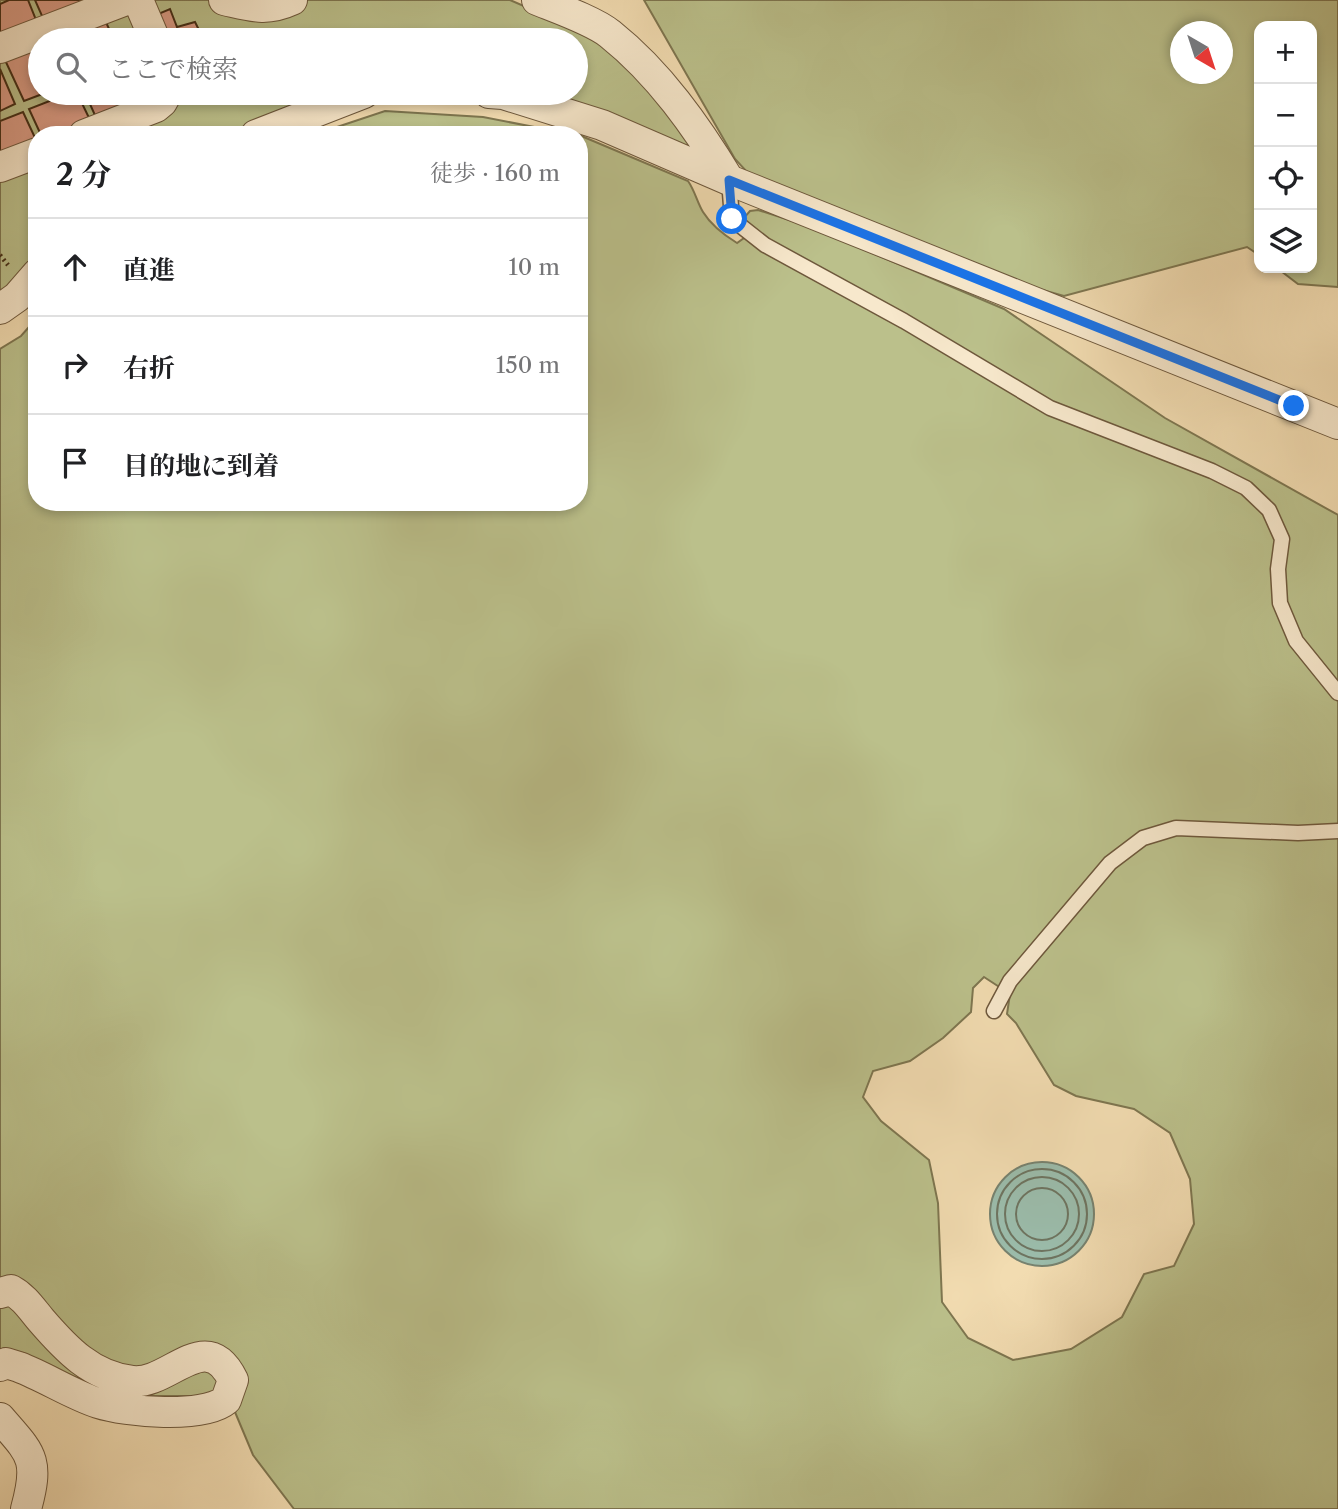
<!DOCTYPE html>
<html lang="ja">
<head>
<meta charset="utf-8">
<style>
  :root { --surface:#fff; --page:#f2f2f2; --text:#202124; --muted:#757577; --line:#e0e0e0 }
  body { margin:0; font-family:"Libre Caslon Text","Noto Serif JP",serif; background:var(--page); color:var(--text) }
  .controls { position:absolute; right:21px; top:21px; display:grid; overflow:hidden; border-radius:14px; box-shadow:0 4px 10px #0003 }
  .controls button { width:63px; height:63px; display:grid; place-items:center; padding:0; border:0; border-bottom:2px solid var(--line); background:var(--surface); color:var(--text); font:35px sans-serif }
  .compass { position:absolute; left:1170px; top:21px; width:63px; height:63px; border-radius:50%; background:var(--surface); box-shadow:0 4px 10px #0003; rotate:141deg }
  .stop { position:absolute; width:21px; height:21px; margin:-16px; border:5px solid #1a73e8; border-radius:50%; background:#fff }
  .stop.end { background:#1a73e8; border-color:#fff; box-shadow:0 2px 7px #0008 }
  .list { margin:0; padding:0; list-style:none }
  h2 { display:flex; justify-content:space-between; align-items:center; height:91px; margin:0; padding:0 28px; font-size:30px }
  h2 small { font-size:23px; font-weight:400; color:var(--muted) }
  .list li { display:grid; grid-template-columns:46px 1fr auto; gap:21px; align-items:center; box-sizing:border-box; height:98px; padding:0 28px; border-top:2px solid var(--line) }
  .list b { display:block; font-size:26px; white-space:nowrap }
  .list em { font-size:23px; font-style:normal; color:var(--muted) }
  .icon { flex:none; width:38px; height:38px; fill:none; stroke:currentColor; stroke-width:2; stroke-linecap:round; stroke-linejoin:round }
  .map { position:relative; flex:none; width:1338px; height:1509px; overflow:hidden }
  .search { position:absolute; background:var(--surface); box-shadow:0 4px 10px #0003; left:28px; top:28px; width:560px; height:77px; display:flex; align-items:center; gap:18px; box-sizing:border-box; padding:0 24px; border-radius:38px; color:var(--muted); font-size:26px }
  .panel { position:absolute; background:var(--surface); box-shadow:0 4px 10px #0003; left:28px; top:126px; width:560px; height:385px; border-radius:28px }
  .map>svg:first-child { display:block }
</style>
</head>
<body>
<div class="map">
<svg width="1338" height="1509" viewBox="0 0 1338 1509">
  <rect width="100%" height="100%" fill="#f2dcb1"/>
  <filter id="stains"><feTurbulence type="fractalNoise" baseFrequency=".00286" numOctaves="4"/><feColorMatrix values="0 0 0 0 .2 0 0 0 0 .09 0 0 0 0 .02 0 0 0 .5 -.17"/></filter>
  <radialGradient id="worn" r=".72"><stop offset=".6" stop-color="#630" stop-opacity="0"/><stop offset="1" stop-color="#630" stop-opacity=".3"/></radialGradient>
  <path fill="#bbc08b" stroke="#7e7650" stroke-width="2" fill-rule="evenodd" d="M0 0H510L614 45 720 166 456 93H576V40H40V93H368L243 135H37V269L0 305Z
    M644 0H1338V287L1298 284 1277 268H1312V26H1259V255L1247 247 1064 296 989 275 747 172 735 159ZM1180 32H1222V74H1180Z
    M385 111 483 117 575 135H313Z
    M579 135 688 181C695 191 697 202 703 212 711 225 724 235 737 243L744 238 742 220 750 211 758 210 811 227 1004 309 1165 418 1338 515V1509H294L253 1455 235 1412 205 1396H153L92 1385 4 1348 0 1350V349L21 336 37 318V502H579ZM984 977 1010 994 1007 1014 1016 1023 1054 1085 1076 1096 1134 1109 1170 1133 1190 1179 1194 1224 1174 1266 1144 1274 1122 1317 1071 1349 1013 1360 968 1338 942 1302 938 1203 929 1160 881 1121 863 1097 873 1071 910 1061 943 1038 971 1012 973 988Z"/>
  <path fill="#9bbcab" stroke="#77826f" stroke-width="2" d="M990 1214a52 52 0 1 1 104 0a52 52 0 1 1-104 0Z"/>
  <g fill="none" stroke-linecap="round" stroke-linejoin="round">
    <path stroke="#6e7460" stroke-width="2" d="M997 1214a45 45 0 1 1 90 0a45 45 0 1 1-90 0Z
      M1005 1214a37 37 0 1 1 74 0a37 37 0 1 1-74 0Z
      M1016 1214a26 26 0 1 1 52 0a26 26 0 1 1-52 0Z"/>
  </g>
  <path fill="#db9c86" stroke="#422c15" stroke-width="2" d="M9 0H28L38 25 0 39V4Z
    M35 0H96L46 25Z
    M170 9 177 27 195 22 204 40H157L151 17Z
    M105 20 114 40H59Z
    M40 46V93H45L24 101 5 60Z
    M0 69 15 104 0 111Z
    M70 93H77L92 124 65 135H41L29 109Z
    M85 93H139L144 102 98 122Z
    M23 112 37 142 0 158V121Z"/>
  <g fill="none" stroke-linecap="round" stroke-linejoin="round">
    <defs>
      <path id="lane" d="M729 180 732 219 765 245 904 321 1050 408 1212 471 1246 488 1269 510 1282 539 1278 569 1280 603 1296 641 1338 693
        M994 1011 1010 981 1110 863 1143 838 1176 828 1298 833 1338 831"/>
      <path id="street" d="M138 0 155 40
        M224 0C251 6 266 12 292 0
        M537 0C557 8 594 21 610 34 659 73 697 127 729 180
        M0 48 126 0
        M489 93 503 94 602 125 729 180 1338 424
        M84 135 156 107 162 102 167 93
        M256 135 364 93
        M0 167 37 153
        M0 309 17 297 37 274
        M0 1293 11 1290C24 1297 31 1308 41 1320 66 1349 91 1376 132 1381 169 1386 206 1324 233 1380L226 1400C203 1419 126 1412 98 1403 73 1395 45 1377 19 1367L6 1363 0 1366
        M0 1418C31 1454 40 1458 26 1509"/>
    </defs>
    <use href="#lane" stroke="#6e583c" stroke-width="17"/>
    <use href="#street" stroke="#6e583c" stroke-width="32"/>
    <path stroke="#422c15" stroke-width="4.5" stroke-dasharray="2 3.5" stroke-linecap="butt" d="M0 255 8 265"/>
    <use href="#lane" stroke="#f7e8cc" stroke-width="14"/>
    <use href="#street" stroke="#f7e8cc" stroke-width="30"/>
  </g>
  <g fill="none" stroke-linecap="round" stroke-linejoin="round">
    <path stroke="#1a73e8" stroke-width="9" d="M732 219 729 180 1294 406"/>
  </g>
  <rect width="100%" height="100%" filter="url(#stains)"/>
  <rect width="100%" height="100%" fill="url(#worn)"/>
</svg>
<div class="controls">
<button>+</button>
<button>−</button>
<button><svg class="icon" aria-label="locate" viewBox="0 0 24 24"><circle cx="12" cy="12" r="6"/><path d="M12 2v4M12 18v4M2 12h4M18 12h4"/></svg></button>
<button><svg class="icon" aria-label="layers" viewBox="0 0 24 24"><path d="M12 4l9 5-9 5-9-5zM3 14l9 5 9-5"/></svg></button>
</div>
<svg class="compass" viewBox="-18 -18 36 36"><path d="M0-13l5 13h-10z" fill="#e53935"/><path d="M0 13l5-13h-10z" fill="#757577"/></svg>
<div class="stop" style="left:732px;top:219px"></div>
<div class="stop end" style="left:1294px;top:406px"></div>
<div class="search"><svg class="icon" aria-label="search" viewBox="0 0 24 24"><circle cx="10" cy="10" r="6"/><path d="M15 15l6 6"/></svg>ここで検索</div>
<section class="panel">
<h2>2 分<small>徒歩 · 160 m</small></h2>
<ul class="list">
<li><svg class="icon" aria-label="ahead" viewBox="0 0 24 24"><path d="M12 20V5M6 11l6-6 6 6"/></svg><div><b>直進</b></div><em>10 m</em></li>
<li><svg class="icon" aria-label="right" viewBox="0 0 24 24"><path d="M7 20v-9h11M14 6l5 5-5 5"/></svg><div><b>右折</b></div><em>150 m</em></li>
<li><svg class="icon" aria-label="arrive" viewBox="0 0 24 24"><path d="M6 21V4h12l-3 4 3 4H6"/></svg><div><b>目的地に到着</b></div></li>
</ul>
</section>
</div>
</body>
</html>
